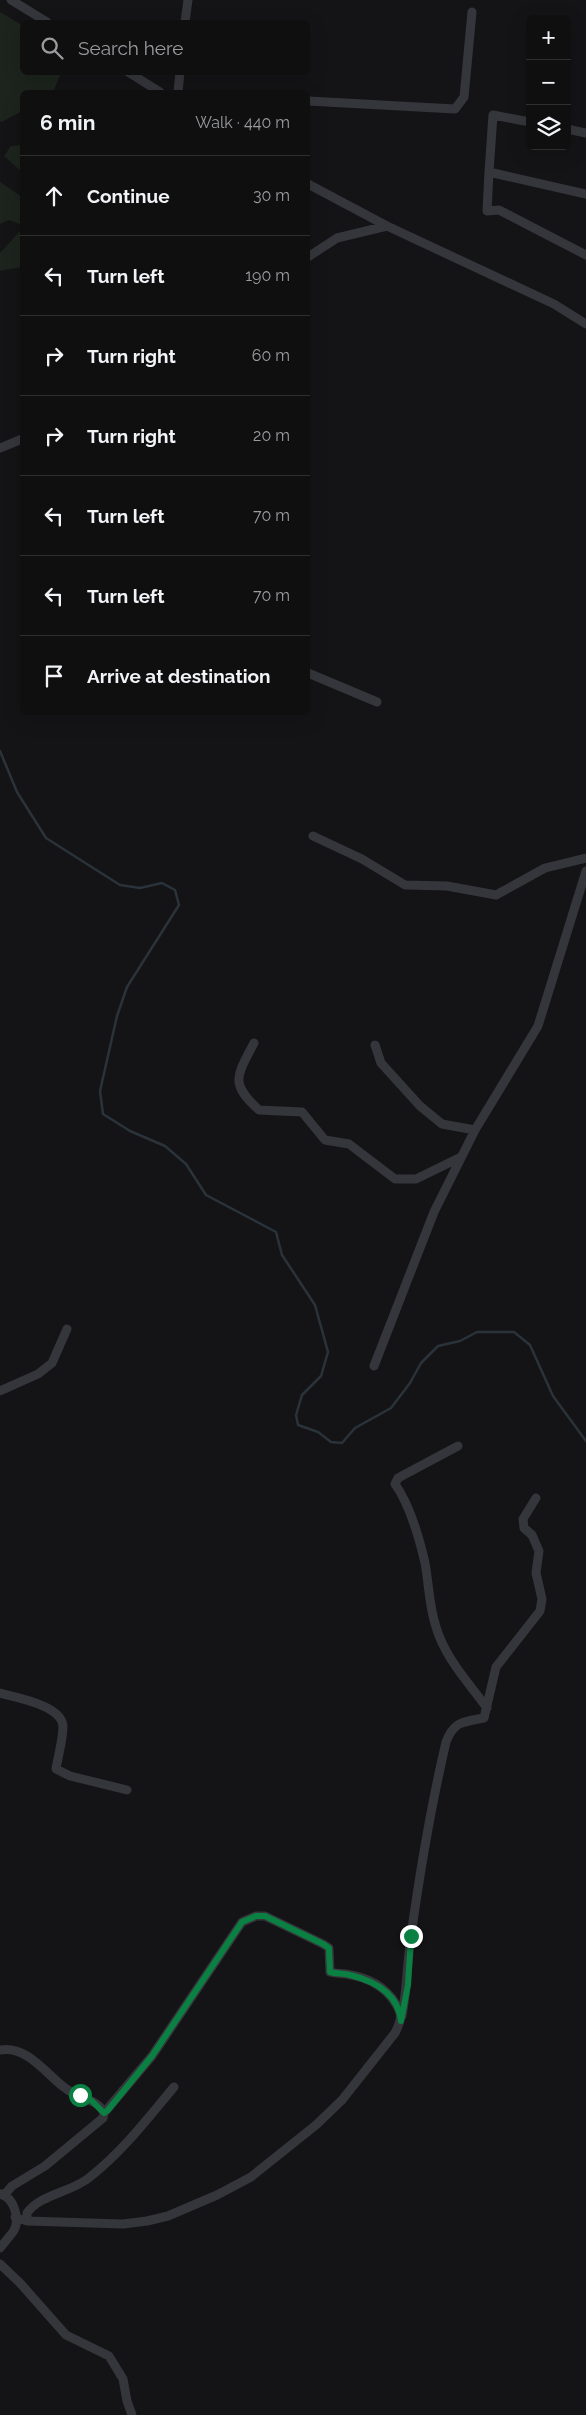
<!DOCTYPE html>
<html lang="en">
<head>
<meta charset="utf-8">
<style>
  :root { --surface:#0f0f10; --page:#181819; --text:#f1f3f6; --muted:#9b9c9f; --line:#2f2f30 }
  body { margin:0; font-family:Raleway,sans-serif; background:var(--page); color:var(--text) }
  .controls { position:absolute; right:15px; top:15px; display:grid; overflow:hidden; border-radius:8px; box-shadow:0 5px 20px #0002 }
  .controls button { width:45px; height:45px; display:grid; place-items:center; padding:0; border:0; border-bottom:1px solid var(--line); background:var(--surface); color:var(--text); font:25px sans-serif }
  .stop { position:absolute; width:15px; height:15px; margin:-11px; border:4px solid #0b8043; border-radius:50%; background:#fff }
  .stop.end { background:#0b8043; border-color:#fff; box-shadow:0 1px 5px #0008 }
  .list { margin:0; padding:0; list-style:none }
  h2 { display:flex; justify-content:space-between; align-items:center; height:65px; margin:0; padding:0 20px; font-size:21px }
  h2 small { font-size:16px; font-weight:400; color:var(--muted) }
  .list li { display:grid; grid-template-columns:32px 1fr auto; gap:15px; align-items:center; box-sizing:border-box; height:80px; padding:0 20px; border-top:1px solid var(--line) }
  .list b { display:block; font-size:19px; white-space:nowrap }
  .list em { font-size:16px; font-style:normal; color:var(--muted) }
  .icon { flex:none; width:28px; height:28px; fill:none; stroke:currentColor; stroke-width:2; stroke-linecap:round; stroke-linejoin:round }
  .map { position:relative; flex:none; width:586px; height:2415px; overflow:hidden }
  .search { position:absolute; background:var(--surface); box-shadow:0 5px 20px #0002; left:20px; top:20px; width:290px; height:55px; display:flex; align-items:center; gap:12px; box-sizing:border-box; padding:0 18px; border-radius:8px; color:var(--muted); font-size:19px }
  .panel { position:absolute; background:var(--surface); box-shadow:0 5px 20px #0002; left:20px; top:90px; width:290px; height:625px; border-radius:8px }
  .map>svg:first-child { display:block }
</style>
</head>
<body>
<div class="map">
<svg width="586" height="2415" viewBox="0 0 586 2415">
  <rect width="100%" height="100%" fill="#141416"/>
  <path fill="#1c241d" d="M0 12 22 25V72L61 73 53 92H22V111L2 122 0 121Z
    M22 145V172L4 156 11 146Z
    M0 182 22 197V225L9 220 0 224Z
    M22 229V267L0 271V253Z"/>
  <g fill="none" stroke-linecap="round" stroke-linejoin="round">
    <path stroke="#2a333a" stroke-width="2.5" d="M0 751 17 792 46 838 120 885 140 888 162 883 175 890 179 905 127 987 117 1016 100 1091 103 1114 130 1131 165 1146 186 1164 206 1195 276 1232 282 1255 315 1305 328 1352 321 1376 302 1395 296 1415 298 1425 318 1432 331 1442 342 1443 355 1428 391 1408 410 1383 421 1363 438 1346 460 1341 477 1332H514L530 1345 553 1396 586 1441"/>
    <path stroke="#35363b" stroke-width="9" d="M11 0 47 22
      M185 22 188 0
      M128 72 160 92
      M178 92 180 72
      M308 101 455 109 464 97 472 12
      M530 122 493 115 489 172 586 194
      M567 129 586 133
      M489 172 487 211 499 210 586 255
      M308 184 387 226 554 304 586 324
      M308 257 337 238 387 226
      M0 448 22 439
      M308 673 377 702
      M313 836 362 859 405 885 447 886 496 895 545 868 586 858
      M254 1043C237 1076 229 1083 259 1110L302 1112 325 1140 349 1144 395 1179H416L461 1157
      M375 1045 381 1063 420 1106 442 1124 475 1130
      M374 1366 434 1212 475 1130 538 1026 586 871
      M0 1391 38 1374 52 1363 67 1329
      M458 1446 398 1478 395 1484C410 1505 419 1537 425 1563 429 1585 429 1606 436 1627 445 1658 469 1683 487 1708
      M0 1693C17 1698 61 1705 63 1726 63 1740 58 1756 56 1769L70 1776 127 1790
      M402 2016C407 1989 407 1963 411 1936 420 1871 431 1806 446 1742 454 1721 463 1722 484 1718L496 1667 540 1611 542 1599 536 1573 539 1551 532 1535 524 1528 523 1519 536 1498
      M0 2050C27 2045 46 2074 65 2088 77 2098 97 2098 104 2113L103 2118 45 2166 12 2186 6 2193 2 2194
      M15 2217 27 2221V2213C40 2194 73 2192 90 2177 123 2151 148 2118 174 2087
      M27 2221 123 2224 147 2221 168 2216 217 2195 251 2177 316 2125 342 2100 395 2033C401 2021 403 2015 396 2004 385 1986 367 1977 346 1974 341 1973 336 1974 330 1972L329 1948 323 1944 265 1916H256L242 1922 152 2056 104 2113
      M0 2248C4 2243 9 2237 13 2232 21 2220 14 2197 0 2194
      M0 2264 20 2283 66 2335 109 2356 123 2379 127 2401 132 2415"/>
  </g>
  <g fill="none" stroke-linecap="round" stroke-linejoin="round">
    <path stroke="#0b8043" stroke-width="6" d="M80 2095 92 2101 104 2113 108 2110 152 2056 242 1922 256 1916H265L323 1944 329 1948 330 1972C337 1974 343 1973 350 1975 375 1981 398 1993 401 2021L408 1985 411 1936"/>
  </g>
</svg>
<div class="controls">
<button>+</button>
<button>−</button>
<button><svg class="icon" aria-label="layers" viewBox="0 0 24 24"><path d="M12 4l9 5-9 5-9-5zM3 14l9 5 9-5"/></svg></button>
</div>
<div class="stop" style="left:80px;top:2095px"></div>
<div class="stop end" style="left:411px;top:1936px"></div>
<div class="search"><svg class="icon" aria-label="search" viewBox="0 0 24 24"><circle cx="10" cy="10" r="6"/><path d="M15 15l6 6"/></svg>Search here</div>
<section class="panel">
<h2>6 min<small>Walk · 440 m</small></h2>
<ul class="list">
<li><svg class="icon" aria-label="ahead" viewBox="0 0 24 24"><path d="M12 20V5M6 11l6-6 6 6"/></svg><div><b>Continue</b></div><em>30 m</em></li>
<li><svg class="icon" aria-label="left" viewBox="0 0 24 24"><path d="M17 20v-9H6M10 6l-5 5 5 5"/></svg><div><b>Turn left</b></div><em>190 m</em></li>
<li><svg class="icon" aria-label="right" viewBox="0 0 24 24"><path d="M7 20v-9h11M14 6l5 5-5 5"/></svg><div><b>Turn right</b></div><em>60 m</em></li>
<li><svg class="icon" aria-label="right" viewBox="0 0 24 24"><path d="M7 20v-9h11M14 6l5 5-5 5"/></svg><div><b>Turn right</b></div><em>20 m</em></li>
<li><svg class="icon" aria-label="left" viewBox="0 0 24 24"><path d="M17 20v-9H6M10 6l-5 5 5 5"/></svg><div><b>Turn left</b></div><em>70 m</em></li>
<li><svg class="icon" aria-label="left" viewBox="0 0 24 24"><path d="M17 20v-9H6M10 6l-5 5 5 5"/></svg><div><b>Turn left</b></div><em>70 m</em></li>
<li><svg class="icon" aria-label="arrive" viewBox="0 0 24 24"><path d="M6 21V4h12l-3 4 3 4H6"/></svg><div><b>Arrive at destination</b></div></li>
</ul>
</section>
</div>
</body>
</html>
